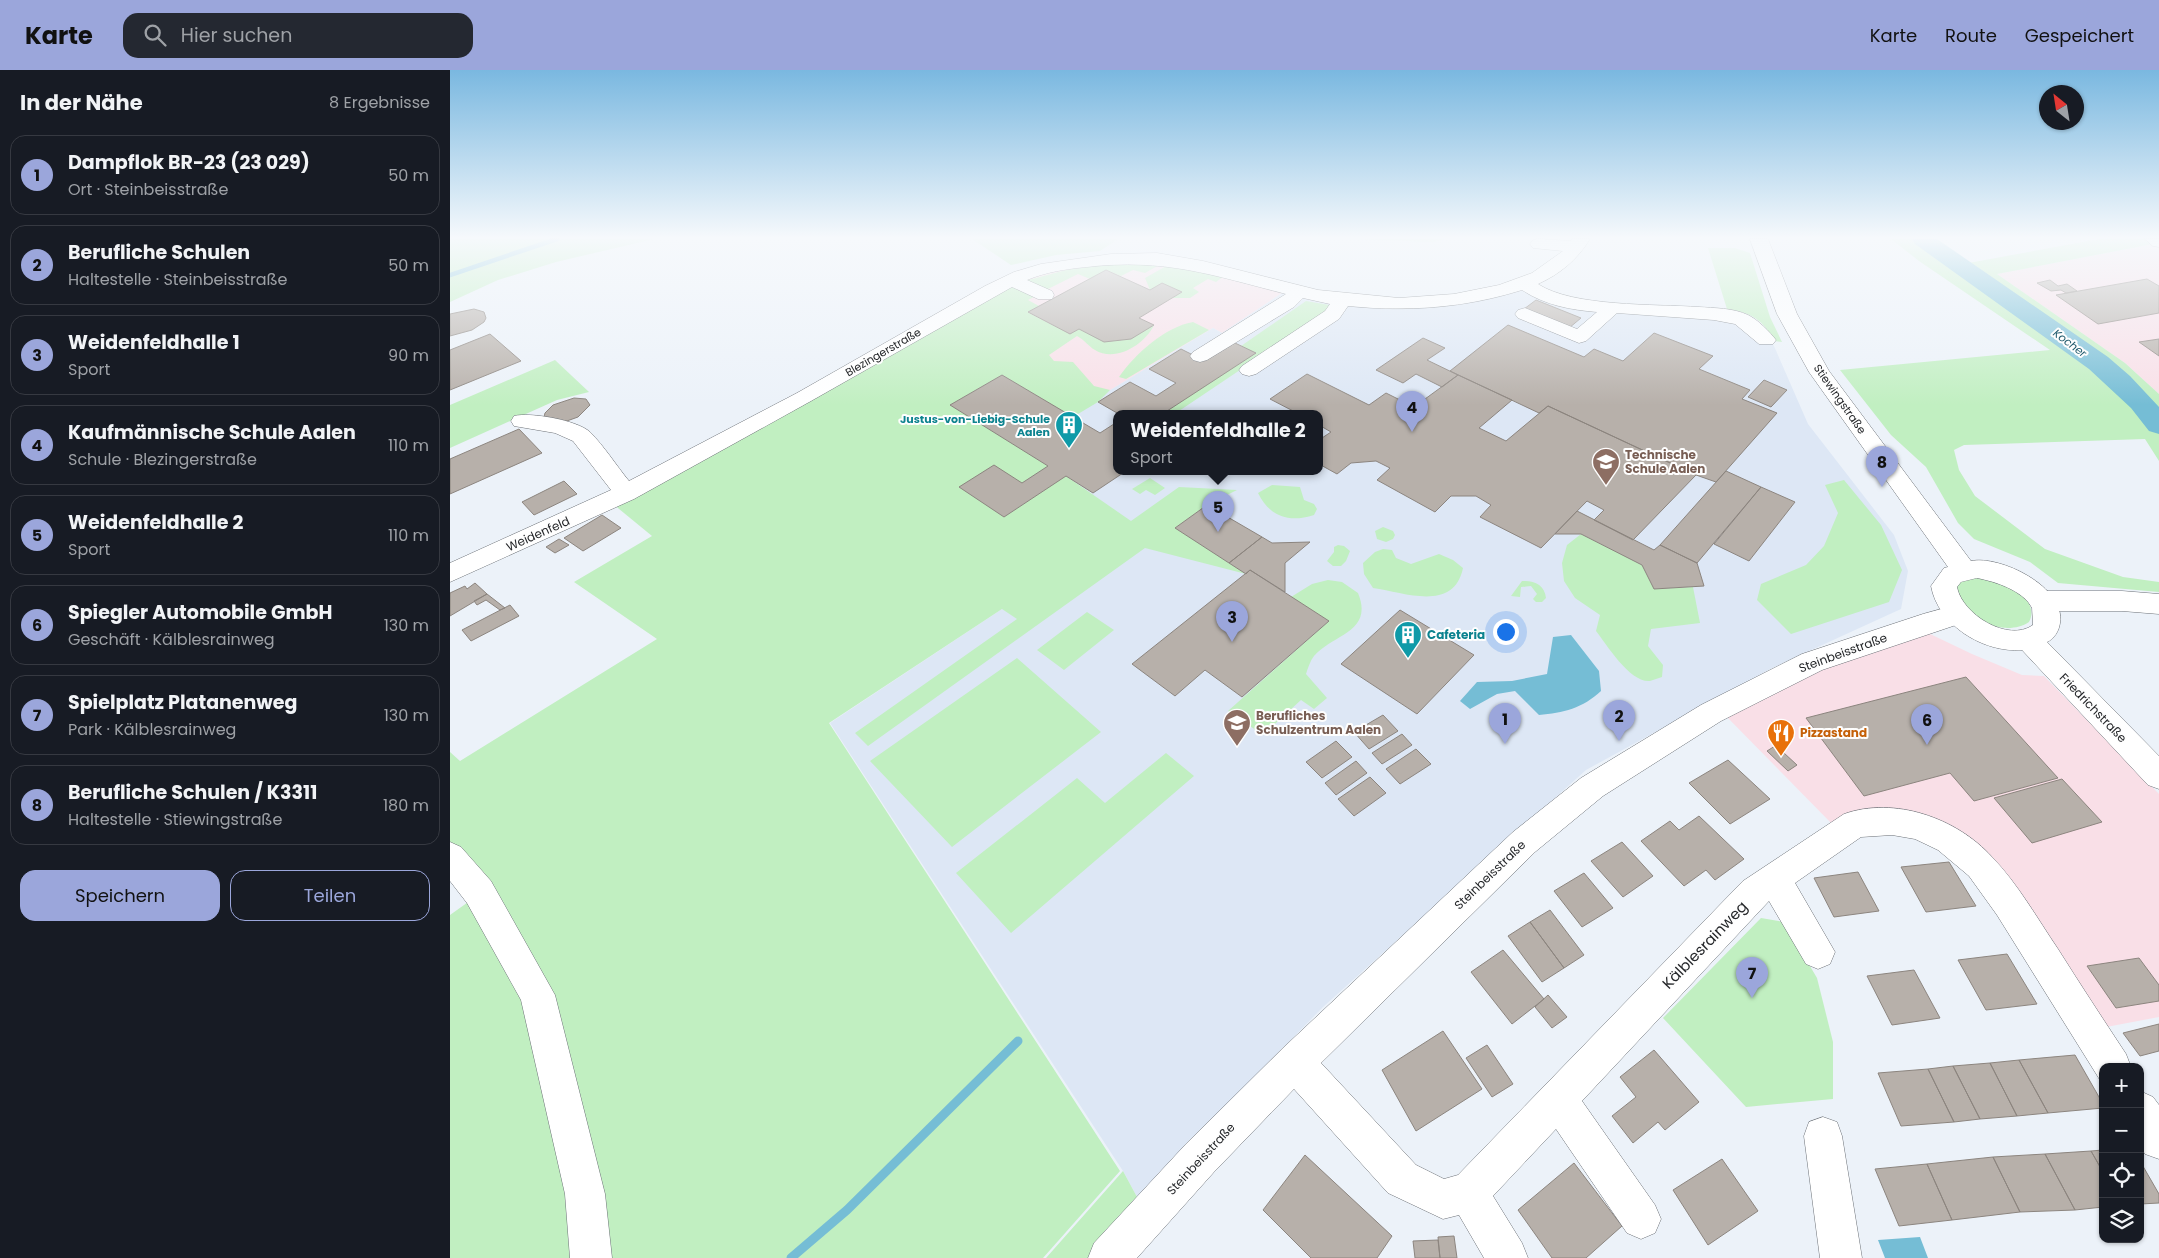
<!DOCTYPE html>
<html lang="de">
<head>
<meta charset="utf-8">
<style>
  :root { --surface:#171b24; --page:#242831; --text:#f1f3f6; --muted:#9ea1a6; --line:#363941; --accent:#9ba6db }
  body { margin:0; font-family:Poppins,sans-serif; background:var(--page); color:var(--text) }
  .controls { position:absolute; right:15px; bottom:15px; display:grid; overflow:hidden; border-radius:10px; box-shadow:0 1px 4px #0004 }
  .controls button { width:45px; height:45px; display:grid; place-items:center; padding:0; border:0; border-bottom:1px solid var(--line); background:var(--surface); color:var(--text); font:25px sans-serif }
  .compass { position:absolute; left:1589px; top:15px; width:45px; height:45px; border-radius:50%; background:var(--surface); box-shadow:0 1px 4px #0004; rotate:330deg }
  .you { position:absolute; left:1055px; top:561px; width:18px; height:18px; margin:-12px; border:4px solid #fff; border-radius:50%; background:#1a73e8; box-shadow:0 0 0 8px #1a73e833 }
  .badge { display:grid; place-items:center; width:32px; height:32px; border-radius:50%; background:var(--accent); color:#111; font-size:16px; font-weight:700 }
  .pin { position:absolute; translate:-50% -41px; filter:drop-shadow(0 1px 2px #0008) }
  .pin::after { content:''; position:absolute; top:26px; width:18px; height:15px; background:inherit; clip-path:polygon(0 0,100% 0,50% 100%) }
  .popup { position:absolute; left:663px; top:340px; width:210px; height:65px; box-sizing:border-box; display:grid; place-content:center; border-radius:10px; background:var(--surface); filter:drop-shadow(0 1px 4px #0005); font-size:16px; white-space:nowrap; color:var(--muted) }
  .popup b { font-size:19px; color:var(--text) }
  .popup::after { content:''; position:absolute; left:50%; top:100%; margin-left:-10px; border:10px solid transparent; border-top-color:var(--surface) }
  .list { margin:0; padding:0; list-style:none }
  h2 { display:flex; justify-content:space-between; align-items:center; height:65px; margin:0; padding:0 20px; font-size:21px }
  h2 small { font-size:16px; font-weight:400; color:var(--muted) }
  .list li { display:grid; grid-template-columns:32px 1fr auto; gap:15px; align-items:center; box-sizing:border-box; height:80px; margin:0 10px 10px; padding:0 10px; border:1px solid var(--line); border-radius:15px }
  .list b { display:block; font-size:19px; white-space:nowrap }
  .list p { margin:0; font-size:16px; white-space:nowrap; color:var(--muted) }
  .list em { font-size:16px; font-style:normal; color:var(--muted) }
  .actions { display:flex; gap:10px; padding:15px 20px }
  .actions a { flex:1; padding:11px 0; border:1px solid var(--accent); border-radius:15px; text-align:center; font-size:18px; color:var(--accent) }
  .actions .main { background:var(--accent); color:#111 }
  .icon { flex:none; width:28px; height:28px; fill:none; stroke:currentColor; stroke-width:2; stroke-linecap:round; stroke-linejoin:round }
  .map { position:relative; flex:none; width:1709px; height:1188px; overflow:hidden }
  header { display:flex; align-items:center; gap:30px; box-sizing:border-box; height:70px; padding:0 25px; background:var(--accent); color:#111 }
  header strong { font-size:24px }
  nav { display:flex; gap:28px; margin-inline-start:auto; font-size:18px }
  .search { width:350px; height:45px; background:var(--page); display:flex; align-items:center; gap:12px; box-sizing:border-box; padding:0 18px; border-radius:15px; color:var(--muted); font-size:19px }
  main { display:flex }
  aside { flex:1; background:var(--surface) }
  .map>svg:first-child { display:block }
</style>
</head>
<body>
<header>
<strong>Karte</strong>
<div class="search"><svg class="icon" aria-label="search" viewBox="0 0 24 24"><circle cx="10" cy="10" r="6"/><path d="M15 15l6 6"/></svg>Hier suchen</div>
<nav><a>Karte</a><a>Route</a><a>Gespeichert</a></nav>
</header>
<main>
<aside>
<h2>In der Nähe<small>8 Ergebnisse</small></h2>
<ul class="list">
<li><span class="badge">1</span><div><b>Dampflok BR-23 (23 029)</b><p>Ort · Steinbeisstraße</p></div><em>50 m</em></li>
<li><span class="badge">2</span><div><b>Berufliche Schulen</b><p>Haltestelle · Steinbeisstraße</p></div><em>50 m</em></li>
<li><span class="badge">3</span><div><b>Weidenfeldhalle 1</b><p>Sport</p></div><em>90 m</em></li>
<li><span class="badge">4</span><div><b>Kaufmännische Schule Aalen</b><p>Schule · Blezingerstraße</p></div><em>110 m</em></li>
<li><span class="badge">5</span><div><b>Weidenfeldhalle 2</b><p>Sport</p></div><em>110 m</em></li>
<li><span class="badge">6</span><div><b>Spiegler Automobile GmbH</b><p>Geschäft · Kälblesrainweg</p></div><em>130 m</em></li>
<li><span class="badge">7</span><div><b>Spielplatz Platanenweg</b><p>Park · Kälblesrainweg</p></div><em>130 m</em></li>
<li><span class="badge">8</span><div><b>Berufliche Schulen / K3311</b><p>Haltestelle · Stiewingstraße</p></div><em>180 m</em></li>
</ul>
<div class="actions"><a class="main">Speichern</a><a>Teilen</a></div>
</aside>
<div class="map">
<svg width="1709" height="1188" viewBox="0 0 1709 1188">
  <rect width="100%" height="100%" fill="#ecf2f9"/>
  <path fill="#f9dfe7" d="M1709 173V324L1675 293 1547 204Z
    M709 188 838 219 772 263 763 258 629 339 519 271 567 213 582 202Z
    M1478 563 1522 584 1572 605 1594 606 1709 724V947L1651 958 1501 762 1384 756 1275 645 1368 600Z"/>
  <path fill="#dde7f5" fill-rule="evenodd" d="M1073 213 1128 235 1254 240 1313 258 1324 276 1358 354 1444 465 1458 501 1451 539 1322 598 1136 700 873 937 687 1127 673 1101 380 653 552 539 406 304 470 266 629 339 763 258 772 263 838 219 976 233ZM667 343H869V401H667Z"/>
  <path fill="#c1efc1" d="M0 169H103L0 204Z
    M108 169H204L106 192 48 210 0 232V205Z
    M522 169H668L650 181 606 185 561 195Z
    M899 169H996L983 172Z
    M1441 169H1479L1513 194 1649 169H1704L1708 173 1547 204 1675 293 1709 324V391L1695 369 1514 375 1504 380 1509 400 1525 426 1595 479 1673 507 1709 512V522L1608 513 1580 492 1524 469 1508 453 1476 397 1441 365 1390 300 1600 280 1469 191Z
    M1258 178H1285L1300 183 1320 247 1332 272 1324 271C1313 249 1301 243 1277 239Z
    M664 193 711 194 695 203 683 200 671 206 656 200 640 209 628 204 596 220 571 212 616 200Z
    M718 195 774 206 766 212 758 209 743 218 749 222 740 228H722L731 222 712 213 700 220 695 208Z
    M567 213 586 226 578 230 589 236 579 243 620 264 629 259 704 255C695 274 666 293 645 280 639 277 635 270 627 266L599 285 604 291 623 292 644 316 660 320 648 332 623 347 552 305 500 335 598 396 572 413 510 417 554 447 616 406 681 451 729 417 787 420 757 435 725 458 796 504 695 478 418 676 405 663 567 549 552 539 379 653 670 1101 593 1188H150L95 917 0 773V682L10 691 207 569 124 512 202 466 163 434Z
    M856 231 885 236 726 343H714L805 283 791 276Z
    M743 252 759 260 676 309 669 307C685 284 715 257 743 252Z
    M105 290 139 322 107 330 0 378V335Z
    M700 408 715 418 705 425 696 420 690 424 682 419Z
    M1394 410 1431 455 1452 500 1439 532 1341 564 1307 530 1311 514 1356 495 1374 476 1388 443 1375 415Z
    M822 415 850 417 854 430 864 434 867 439 864 445C839 453 820 447 808 423Z
    M933 457 943 461 945 465 943 469 936 472 927 469 925 461Z
    M1131 464 1192 495 1204 519 1243 517 1250 553 1201 559 1198 576 1213 595 1212 607C1208 608 1204 610 1200 611 1180 613 1157 575 1146 561L1150 545 1125 528 1114 511 1112 493 1117 475Z
    M888 475 894 476 900 481 896 491 891 496H883L877 491 884 482V477Z
    M933 479 942 480 946 488 961 494 989 484 1003 490 1013 498C1004 542 956 523 923 518L914 504 913 493 925 482Z
    M1523 506C1533 508 1546 508 1555 512 1570 519 1588 536 1579 552 1560 565 1529 555 1514 539 1509 534 1507 523 1505 517L1509 511Z
    M878 510 892 512 908 523C924 562 883 564 864 586 860 591 858 598 856 604L877 628 864 639 851 630 813 665 778 641 879 551 841 527 862 514Z
    M1072 511C1084 510 1095 515 1096 528L1092 532H1086L1083 529 1087 524 1081 516 1071 517 1070 527 1061 526Z
    M637 542 664 560 614 600 587 580Z
    M567 588 651 662 502 777 420 691Z
    M716 683 744 706 561 863 506 803 627 708 655 733Z
    M21 830 76 931 128 1188H0V845Z
    M1311 848 1334 852 1367 908 1383 972V1029L1296 1037 1213 948Z
    M673 1101 687 1127 659 1188H596Z"/>
  <path fill="#75bdd5" d="M1121 565 1149 601 1151 621C1133 638 1113 643 1089 645L1065 621 1047 624 1020 639 1010 631 1027 612 1062 611 1097 604 1103 567Z
    M1470 1167 1478 1188H1435L1428 1170Z"/>
  <g fill="none" stroke-linecap="round" stroke-linejoin="round">
    <path stroke="#75bdd5" stroke-width="4.5" d="M0 205 107 169"/>
    <path stroke="#75bdd5" stroke-width="9" d="M341 1188 397 1140 568 971"/>
    <path fill="#75bdd5" fill-rule="evenodd" d="M1462 169H1487L1658 287 1680 306 1709 337V364L1699 361 1681 338 1639 299 1465 174Z"/>
  </g>
  <path fill="#b7b0aa" stroke="#8c857f" d="M656 200 700 220 712 213 732 222 689 248 704 255 681 269 654 272 629 259 620 264 578 242Z
    M1697 209 1709 216V243L1648 254 1606 225Z
    M1600 210 1608 216 1617 214 1627 221 1616 223 1611 220 1601 221 1587 213Z
    M1086 230 1131 248 1119 258 1074 239Z
    M24 239 34 242 36 248 34 252 22 260 0 266V244Z
    M1058 255 1134 287 1144 279 1173 291 1204 263 1263 286 1249 299 1300 320 1292 329 1327 343 1266 412 1246 405 1098 336 1089 343 1000 301Z
    M40 264 71 291 0 320V280Z
    M973 268 995 278 977 290 1008 305 992 317 966 304 953 313 926 300Z
    M1709 269V286L1689 272Z
    M785 273 806 283 714 343H667L648 332 680 312 706 326 726 313 699 299 731 279 755 291Z
    M857 304 919 335 936 323 964 337 1008 305 1062 330 1029 358 1056 371 1098 336 1246 405 1183 470 1144 450 1154 440 1137 431 1091 478 1030 447 1041 435 1026 426H1001L985 442 927 410 940 398 926 391 901 393 887 404 869 394V370L881 362 869 355V343H847L820 329Z
    M552 305 650 363 667 352V401H676L643 423 616 406 554 447 509 417 544 395 572 413 598 396 500 335Z
    M1314 310 1337 320 1321 337 1298 327Z
    M124 328 136 329 140 335 128 347 114 352 94 347 95 343 103 335Z
    M69 359 92 383 0 424V389Z
    M1276 401 1311 417 1247 493 1210 475Z
    M114 411 127 424 84 445 72 432Z
    M1311 417 1345 432 1299 491 1264 474Z
    M757 435 812 467 779 493 725 458Z
    M1127 441 1204 480 1210 475 1247 493 1254 516 1204 519 1192 495 1131 464H1105Z
    M152 445 171 458 133 481 114 468Z
    M812 467 822 473 860 472 835 493V522L800 500 796 504 779 493Z
    M109 469 119 475 105 483 96 477Z
    M800 500 879 551 792 627 755 600 725 626 682 594Z
    M25 513 37 524 0 546V523L15 516 17 519Z
    M37 524 55 538 50 540 36 530 27 535 24 531Z
    M60 535 69 546 21 571 12 560Z
    M950 540 1024 585 967 644 891 594Z
    M1516 607 1608 708 1524 731 1500 703 1414 726 1356 648Z
    M933 645 948 661 919 679 904 662Z
    M952 664 962 675 932 694 922 683Z
    M886 671 902 687 872 708 856 692Z
    M1325 676 1334 683 1347 695 1338 701 1317 681Z
    M966 679 981 694 950 714 936 699Z
    M1278 690 1320 729 1280 754 1239 713Z
    M906 691 917 703 886 725 875 713Z
    M920 707 936 723 904 746 888 729Z
    M1612 709 1652 752 1582 773 1544 728Z
    M1249 746 1294 789 1265 810 1256 800 1234 816 1191 771 1220 751 1229 760Z
    M1172 772 1203 806 1173 827 1141 791Z
    M1499 792 1526 836 1476 842 1451 797Z
    M1408 802 1429 841 1384 847 1364 808Z
    M1134 803 1163 838 1132 857 1104 821Z
    M1100 840 1134 885 1114 898 1080 852Z
    M1080 852 1114 898 1092 912 1058 866Z
    M1053 880 1094 929 1062 954 1021 902Z
    M1557 884 1587 934 1536 940 1508 890Z
    M1689 888 1709 915V931L1666 938 1637 896Z
    M1464 900 1490 948 1442 955 1417 906Z
    M1098 925 1117 947 1102 958 1085 937Z
    M1709 954V981L1690 986 1673 963Z
    M993 961 1032 1019 966 1061 932 1000Z
    M1037 975 1063 1014 1042 1027 1016 988Z
    M1204 980 1249 1032 1215 1060 1208 1052 1183 1073 1162 1046 1186 1027 1170 1007Z
    M1625 985 1653 1034V1038L1598 1043 1569 990Z
    M1569 990 1598 1043 1567 1046 1540 993Z
    M1540 993 1567 1046 1530 1049 1503 996Z
    M1503 996 1530 1049 1504 1052 1478 999Z
    M1478 999 1504 1052 1451 1056 1428 1003Z
    M1653 1080V1102L1641 1081Z
    M1641 1081 1653 1102V1137L1625 1140 1595 1084Z
    M1595 1084 1625 1140 1570 1142 1543 1087Z
    M855 1085 942 1166 927 1188H861L813 1140Z
    M1543 1087 1570 1142 1502 1150 1477 1094Z
    M1272 1089 1308 1141 1258 1175 1223 1120Z
    M1690 1091 1709 1124V1133L1690 1134Z
    M1124 1093 1172 1156 1136 1188H1102L1068 1140Z
    M1477 1094 1502 1150 1449 1156 1425 1099Z
    M1004 1166 1007 1188H990L988 1167Z
    M988 1170 990 1188H965L963 1171Z"/>
  <g fill="none" stroke-linecap="round" stroke-linejoin="round">
    <defs>
      <path id="minor" d="M1089 169 1121 171 1122 169H1140C1127 190 1110 204 1088 214 1123 237 1205 234 1249 237 1263 238 1284 238 1298 245 1307 249 1320 262 1326 270L1323 274H1309L1285 254 1264 250 1167 243 1136 271 1129 273 1068 248 1065 244 1068 240 1075 238 1127 259 1147 242C1121 240 1094 235 1072 220 1015 238 957 242 898 236L889 249 806 304 799 306 792 304 789 300 792 296 875 241 880 234 853 228 844 237 757 290 750 292 743 290 740 286 743 282 836 224C762 205 714 188 637 197 616 199 596 202 577 210L602 221 604 225 602 229H588L562 217 361 331 184 429 0 512V493L161 420 123 371 105 363 64 356 61 351 64 346C80 342 127 350 140 362 154 376 166 395 179 411L347 323 535 216 564 202 591 194 661 184 707 183 753 191 868 220 949 228 1004 224 1049 215 1082 203 1113 181 1083 178 1080 174 1083 170Z
        M1695 169H1709V177L1703 176Z
        M1591 521H1672L1709 524V544L1672 541H1591L1582 538 1578 531 1582 524Z
        M1506 535 1515 538 1519 545 1515 552 1372 600 1271 651 1153 726 1085 782 871 993 966 1095 994 1109 1008 1105 1293 811 1394 744C1444 726 1507 748 1542 787 1568 814 1587 848 1608 879 1630 914 1653 949 1676 984L1681 997H1653V1011L1650 1010 1547 845 1519 806 1488 780 1465 769 1442 765 1411 767 1345 813 1385 882 1380 894 1368 899 1356 894 1319 831 1132 1031 1205 1135 1211 1149 1205 1163 1191 1169 1177 1163 1106 1059 1043 1126 1072 1173 1078 1188H1034L1009 1145 993 1149 938 1123 844 1019 764 1102 687 1188H638L644 1173 736 1074 832 979 1063 762 1131 708 1251 635 1352 584 1473 544Z
        M0 772 11 777 41 811 105 925 155 1124 162 1188H120L115 1124 71 930 17 833 0 811Z
        M1690 1021 1703 1027 1709 1035V1089L1695 1084 1690 1076Z
        M1373 1047 1387 1052 1392 1066 1412 1188H1370L1354 1066 1359 1052Z"/>
      <path id="major" d="M1300 169H1318L1347 244 1379 301 1521 491C1550 485 1616 517 1610 553 1609 561 1604 569 1597 572L1709 686V719L1698 715 1572 580C1533 583 1488 555 1481 516L1494 498 1498 497 1359 302 1327 244ZM1527 508C1547 512 1571 520 1582 537L1583 555C1558 573 1512 544 1507 517L1511 512Z"/>
    </defs>
    <use href="#minor" stroke="#6c7177" stroke-width="1"/>
    <use href="#major" stroke="#6c7177" stroke-width="1"/>
    <use href="#minor" fill="#fff" fill-rule="evenodd"/>
    <use href="#major" fill="#fff" fill-rule="evenodd"/>
  </g>
  <linearGradient id="sky" x2="0" y2="1"><stop stop-color="#7ab8e0"/><stop offset="0.5" stop-color="#f6f9fc"/><stop offset="1" stop-color="#f6f9fc" stop-opacity="0"/></linearGradient>
  <rect width="1709" height="335" fill="url(#sky)"/>
  <defs>
    <symbol id="building-pin" viewBox="-11 -11 22 30"><path d="M0 17L-7.5 6A9.5 9.5 0 1 1 7.5 6Z" fill="#0f9aa8" stroke="#fefefe"/><path d="M-4-6H4V6H1V3H-1V6H-4ZM-2.5-4.3h1.7v1.8h-1.7ZM.8-4.3h1.7v1.8H.8ZM-2.5-1h1.7V.8h-1.7ZM.8-1h1.7V.8H.8Z" fill="#fff"/></symbol>
    <symbol id="school-pin" viewBox="-11 -11 22 30"><path d="M0 17L-7.5 6A9.5 9.5 0 1 1 7.5 6Z" fill="#8d6e63" stroke="#fefefe"/><path d="M0-5L7-2L0 1L-7-2ZM-4 1L0 2.5L4 1V4Q0 6-4 4Z" fill="#fff"/></symbol>
    <symbol id="restaurant-pin" viewBox="-11 -11 22 30"><path d="M0 17L-7.5 6A9.5 9.5 0 1 1 7.5 6Z" fill="#e8710a" stroke="#fefefe"/><path d="M-5-6h1v4h1v-4h1v4h1v-4h1v5L-1.5 .5V6h-2V.5L-5-1ZM5-6V6H3V1.5H1.5Q1.5-4 5-6Z" fill="#fff"/></symbol>
  </defs>
  <g fill-rule="evenodd">
    <use href="#building-pin" x="603" y="339" width="32" height="43"/>
    <use href="#school-pin" x="1140" y="376" width="32" height="43"/>
    <use href="#building-pin" x="942" y="549" width="32" height="43"/>
    <use href="#school-pin" x="771" y="637" width="32" height="43"/>
    <use href="#restaurant-pin" x="1315" y="647" width="32" height="43"/>
  </g>
  <g text-anchor="middle" stroke-width="4" stroke-linejoin="round" paint-order="stroke">
    <g font-size="11" font-style="italic" fill="#215b6d" stroke="#fefefe">
      <text transform="translate(1620 273) rotate(37)" y="4">Kocher</text>
    </g>
    <g font-size="11" fill="#25272a" stroke="#fefefe">
      <text transform="translate(433 282) rotate(-30)" y="4">Blezingerstraße</text>
      <text transform="translate(1390 329) rotate(55)" y="4">Stiewingstraße</text>
    </g>
    <g font-size="11" font-weight="bold" fill="#0d838f" stroke="#fefefe" text-anchor="end">
      <text x="600" y="353">Justus-von-Liebig-Schule<tspan x="600" dy="13">Aalen</tspan></text>
    </g>
    <g font-size="12" font-weight="bold" fill="#785e54" stroke="#fefefe" text-anchor="start">
      <text x="1175" y="389">Technische<tspan x="1175" dy="14">Schule Aalen</tspan></text>
      <text x="806" y="650">Berufliches<tspan x="806" dy="14">Schulzentrum Aalen</tspan></text>
    </g>
    <g font-size="12" fill="#25272a" stroke="#fefefe">
      <text transform="translate(88 464) rotate(-24)" y="4">Weidenfeld</text>
      <text transform="translate(1393 583) rotate(-20)" y="4">Steinbeisstraße</text>
      <text transform="translate(1643 638) rotate(46)" y="4">Friedrichstraße</text>
      <text transform="translate(1040 805) rotate(-44)" y="4">Steinbeisstraße</text>
      <text transform="translate(751 1089) rotate(-47)" y="4">Steinbeisstraße</text>
    </g>
    <g font-size="12" font-weight="bold" fill="#0d838f" stroke="#fefefe" text-anchor="start">
      <text x="977" y="569">Cafeteria</text>
    </g>
    <g font-size="12" font-weight="bold" fill="#c56008" stroke="#fefefe" text-anchor="start">
      <text x="1350" y="667">Pizzastand</text>
    </g>
    <g font-size="15" fill="#25272a" stroke="#fefefe">
      <text transform="translate(1255 875) rotate(-46)" y="5">Kälblesrainweg</text>
    </g>
  </g>
</svg>
<div class="controls">
<button>+</button>
<button>−</button>
<button><svg class="icon" aria-label="locate" viewBox="0 0 24 24"><circle cx="12" cy="12" r="6"/><path d="M12 2v4M12 18v4M2 12h4M18 12h4"/></svg></button>
<button><svg class="icon" aria-label="layers" viewBox="0 0 24 24"><path d="M12 4l9 5-9 5-9-5zM3 14l9 5 9-5"/></svg></button>
</div>
<svg class="compass" viewBox="-18 -18 36 36"><path d="M0-13l5 13h-10z" fill="#e53935"/><path d="M0 13l5-13h-10z" fill="#9ea1a6"/></svg>
<div class="you"></div>
<div class="pin badge" style="left:1055px;top:674px">1</div>
<div class="pin badge" style="left:1169px;top:671px">2</div>
<div class="pin badge" style="left:782px;top:572px">3</div>
<div class="pin badge" style="left:962px;top:362px">4</div>
<div class="pin badge" style="left:768px;top:462px">5</div>
<div class="popup"><b>Weidenfeldhalle 2</b>Sport</div>
<div class="pin badge" style="left:1477px;top:675px">6</div>
<div class="pin badge" style="left:1302px;top:928px">7</div>
<div class="pin badge" style="left:1432px;top:417px">8</div>
</div>
</main>
</body>
</html>
